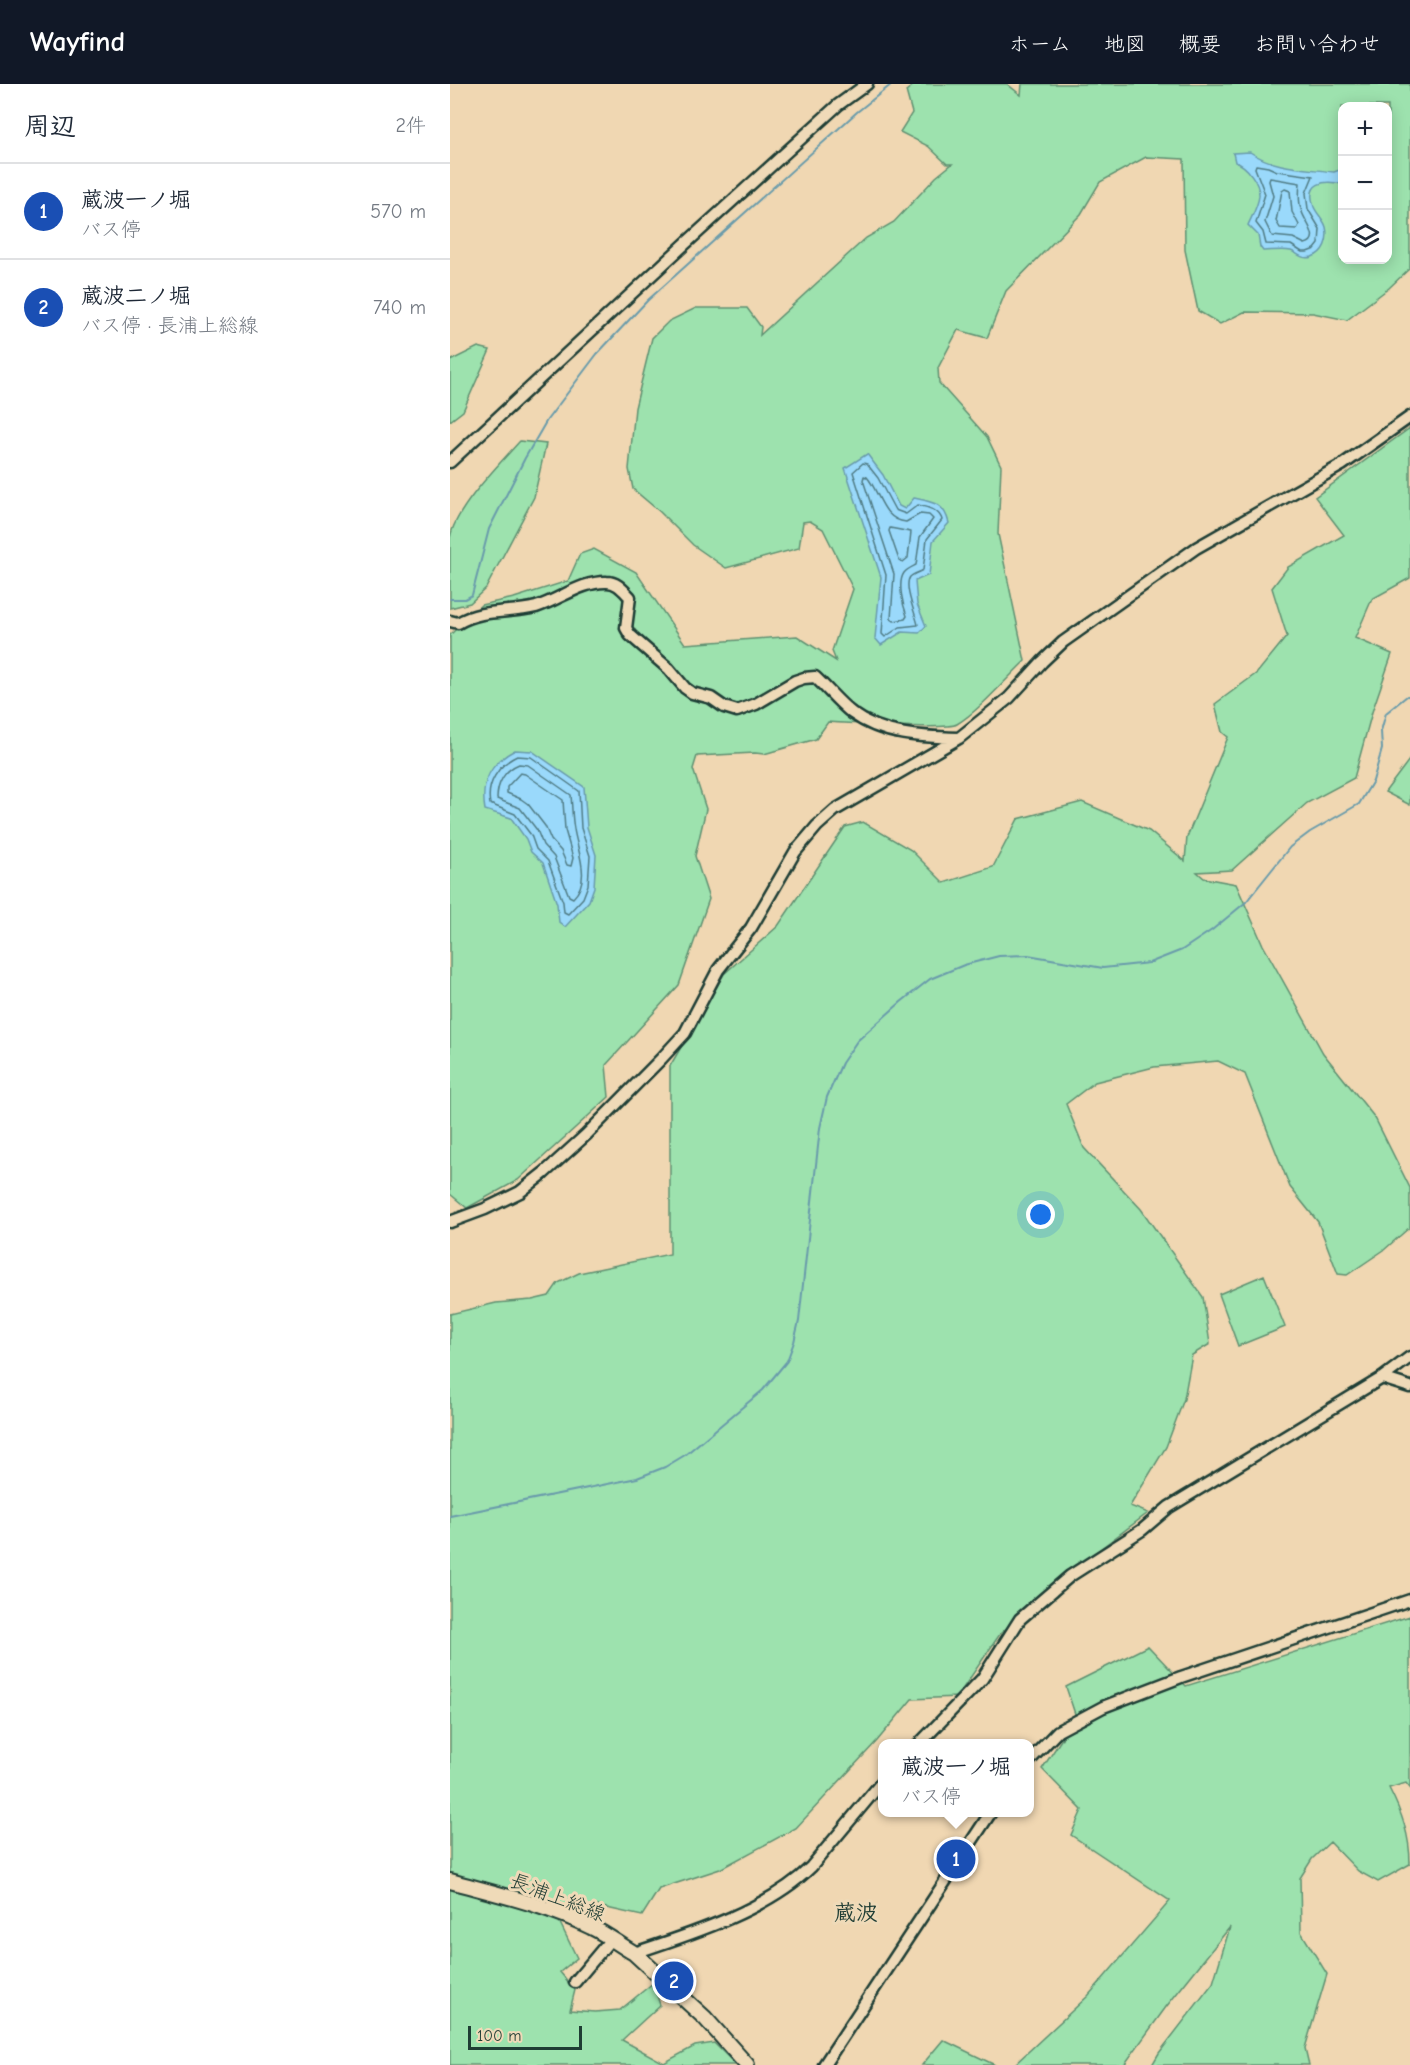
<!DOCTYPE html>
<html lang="ja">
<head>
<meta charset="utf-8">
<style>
  :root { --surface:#fff; --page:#f2f2f3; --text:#1f2937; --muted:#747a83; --line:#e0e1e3; --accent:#111827 }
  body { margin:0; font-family:"Comic Neue","Klee One",sans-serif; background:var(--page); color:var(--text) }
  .controls { position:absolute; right:18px; top:18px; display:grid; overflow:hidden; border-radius:12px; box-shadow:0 3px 15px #0003 }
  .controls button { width:54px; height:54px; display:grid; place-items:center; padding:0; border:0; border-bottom:2px solid var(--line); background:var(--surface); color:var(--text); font:30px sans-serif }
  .scale { position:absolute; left:18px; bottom:15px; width:114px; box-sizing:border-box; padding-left:6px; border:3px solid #1f3d34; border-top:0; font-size:16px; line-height:21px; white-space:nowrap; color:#1f3d34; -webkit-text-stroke:4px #efdab8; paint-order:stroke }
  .you { position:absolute; left:591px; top:1131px; width:21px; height:21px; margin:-15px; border:4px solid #fff; border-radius:50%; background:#1a73e8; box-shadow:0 0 0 9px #1a73e833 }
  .badge { display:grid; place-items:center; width:39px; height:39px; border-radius:50%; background:var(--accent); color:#fff; font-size:20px; font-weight:700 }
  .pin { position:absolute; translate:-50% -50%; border:3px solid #fff; box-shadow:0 2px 6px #0006 }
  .popup { position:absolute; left:428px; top:1655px; width:156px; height:78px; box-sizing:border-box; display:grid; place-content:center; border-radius:12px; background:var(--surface); filter:drop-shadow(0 2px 4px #0005); font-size:20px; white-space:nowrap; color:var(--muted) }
  .popup b { font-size:22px; color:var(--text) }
  .popup::after { content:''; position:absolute; left:50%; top:100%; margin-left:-12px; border:12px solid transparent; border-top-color:var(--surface) }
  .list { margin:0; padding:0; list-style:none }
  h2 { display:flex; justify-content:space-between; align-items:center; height:78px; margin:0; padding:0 24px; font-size:26px }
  h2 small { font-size:20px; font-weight:400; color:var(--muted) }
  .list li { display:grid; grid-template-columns:39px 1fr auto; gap:18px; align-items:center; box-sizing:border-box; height:96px; padding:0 24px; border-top:2px solid var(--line) }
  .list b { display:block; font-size:22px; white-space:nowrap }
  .list p { margin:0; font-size:20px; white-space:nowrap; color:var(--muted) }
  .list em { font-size:20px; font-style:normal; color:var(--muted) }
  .icon { flex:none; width:33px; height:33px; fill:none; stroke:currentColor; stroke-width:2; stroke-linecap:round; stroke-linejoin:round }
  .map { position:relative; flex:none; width:960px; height:1981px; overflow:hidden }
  header { display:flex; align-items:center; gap:36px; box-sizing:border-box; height:84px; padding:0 30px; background:var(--accent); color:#fff }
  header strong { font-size:28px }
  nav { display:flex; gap:33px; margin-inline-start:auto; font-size:21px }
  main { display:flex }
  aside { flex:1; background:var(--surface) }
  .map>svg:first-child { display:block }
</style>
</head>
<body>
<header>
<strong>Wayfind</strong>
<nav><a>ホーム</a><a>地図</a><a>概要</a><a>お問い合わせ</a></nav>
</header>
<main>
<aside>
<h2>周辺<small>2件</small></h2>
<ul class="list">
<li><span class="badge" style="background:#1a4fb4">1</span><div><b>蔵波一ノ堀</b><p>バス停</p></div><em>570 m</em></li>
<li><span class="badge" style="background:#1a4fb4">2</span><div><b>蔵波二ノ堀</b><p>バス停 · 長浦上総線</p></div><em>740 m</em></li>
</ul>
</aside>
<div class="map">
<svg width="960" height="1981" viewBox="0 0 960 1981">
  <rect width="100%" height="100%" fill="#f0d7b2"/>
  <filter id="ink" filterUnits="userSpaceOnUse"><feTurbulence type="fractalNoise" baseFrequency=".0167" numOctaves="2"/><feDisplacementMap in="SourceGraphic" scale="12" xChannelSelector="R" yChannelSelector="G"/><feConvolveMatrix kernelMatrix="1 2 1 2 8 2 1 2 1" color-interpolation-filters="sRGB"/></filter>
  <g filter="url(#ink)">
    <path fill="#9de2ae" stroke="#5e9071" stroke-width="1.5" fill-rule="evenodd" d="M465 0H557L571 11 572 0H960V184L939 204 897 236 863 229 794 228 770 240 748 227 735 166 734 75 696 73 650 98 631 130 556 207 537 254 508 246 488 284 489 299 537 353 551 382 548 450 575 577C556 595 529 627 507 640 495 647 398 639 378 638L366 655 314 670 305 669 247 672 243 685 256 725 245 772 259 815 229 901 156 981 159 1013 68 1096 17 1124 0 1110V551L31 521 64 514 118 497 130 470 144 465 186 488 235 560 347 552 386 577 382 567 403 505 373 445 360 437 353 438 349 464 276 484 243 461 210 428 183 405 179 385 185 324 202 254 219 237 246 224H297L311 243 310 251 416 154 444 138 486 93 502 80H497L478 62 450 48 462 29 456 7ZM892 22H938V176H892Z
      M28 263 40 266 13 327 0 337V277Z
      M960 344V494L922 515 905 554 942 570 922 628 904 694 857 719 782 786 747 788 754 794 786 800 813 861 873 969 925 1034 960 1104V1143L934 1166 897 1191 888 1190 868 1138 840 1103 795 990 768 977 704 983 645 998 616 1020 634 1064 691 1125 753 1213 760 1260 742 1271 734 1315 716 1363 680 1422 698 1429 622 1486 550 1550 507 1613 462 1615 427 1657 346 1744 270 1785 209 1805 192 1832 143 1821 141 1830 110 1839 127 1874 110 1888 125 1906 120 1926 145 1928 170 1926 203 1899 210 1921 172 1956 214 1979 245 1962 264 1959 286 1981H0V1230L46 1219 82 1216 99 1212 108 1199 129 1189 220 1170V982L274 890 328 842 395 743 413 738 461 766 494 799 543 783 568 735 632 718 699 747 735 777 737 753 778 653 772 648 765 620 807 589 837 552 822 504 838 483 894 451 865 413Z
      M70 357 96 360 84 413 36 504 20 519 0 524C0 504 0 474 0 454 5 425 49 380 70 357Z
      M959 676H960V721L935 708Z
      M814 1191 835 1243 788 1262 769 1210Z
      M960 1532V1704L956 1699 939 1704C952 1729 960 1752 960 1780L928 1798 908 1787 880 1758 862 1775 850 1794 851 1848 877 1890 855 1964 859 1981H702L709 1969 763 1899 780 1843 716 1923 674 1981H564L638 1912 720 1817 621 1751 632 1726 592 1685 626 1633 616 1603 698 1562 736 1602Z
      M493 1956 545 1981H472Z"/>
    <path fill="#9ad9fb" stroke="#699bab" stroke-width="1.5" d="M800 68C825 85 855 84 884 88L892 85V100C874 96 855 98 864 123 867 130 874 136 876 143 879 156 874 169 862 173 852 176 849 170 841 167 833 165 821 167 813 167L810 163 808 151 798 141C802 132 808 122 809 112 810 100 797 81 785 78L783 69Z
      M417 370 433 391 449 422 455 425 464 414C483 418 494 419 499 439L483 457 479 491 465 497 467 520 476 542 469 549 452 548 431 561 425 554 431 493 395 384Z
      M65 666 82 667 134 703 137 743 146 771 144 803 139 817 115 843 109 838 107 820 93 779 81 768 76 755 61 734 35 726C30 698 40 679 65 666Z"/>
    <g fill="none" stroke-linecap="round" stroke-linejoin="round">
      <path stroke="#507b84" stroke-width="1.5" d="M806 81 818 83 827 87 863 92 856 109 858 125 870 145 869 160 865 165 857 168H852L841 161 816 160 813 148 806 139 815 110 805 84Z
        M820 94 850 99C849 108 848 119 852 128 855 138 872 156 855 160L843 154 822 152 815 138 823 112 819 97Z
        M835 105 840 107 842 128 849 141 847 145 830 144 826 137 832 107Z
        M413 379 417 380 428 394 445 426 456 430 468 421C478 424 489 425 492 436L477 455 473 486C470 488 463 490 460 493 453 502 466 531 468 541L450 543 435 553 432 550 436 491 403 388Z
        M414 392 417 393C430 408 432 436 456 438L470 430 479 431 483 435 470 453 466 481C462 483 457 485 454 489 447 499 453 521 457 532L455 535 444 537 441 535 444 490 413 396Z
        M440 444 461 448 458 474 453 478 449 476 439 447Z
        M67 672 81 673 129 707 131 744 140 772 138 801 133 814 118 830 114 828 113 818 98 777 86 765 81 751 65 730 40 720C36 700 48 681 67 672Z
        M69 680 78 681 121 711C122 722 122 734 124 745 127 766 142 796 123 814L119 812 104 773 93 761 87 746 70 724 47 715C47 700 54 686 69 680Z
        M70 689 75 690 113 716 115 746 123 774 121 782 117 781 111 767 101 756 95 742 78 720 71 715 57 709V703Z"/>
      <path stroke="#699bab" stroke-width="2" d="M0 515H15L22 511 39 445 75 374 97 336 147 270 198 216 407 28 442 0
        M0 1432 187 1394 215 1383 235 1371 313 1306 337 1277 344 1258 349 1237 370 1044 377 1013 392 979 407 957 451 918 480 895 514 881 549 872 578 871 653 884 699 879 732 866 762 846 796 818 840 763 860 748 909 720 923 697 932 665 931 647 936 629 957 612H960"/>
      <defs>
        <path id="minor" d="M0 378 235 160 388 21 417 0
          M0 537 8 539C33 524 59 530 86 523 109 516 132 497 157 498 167 498 173 506 180 513L176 544 180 551 219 585 235 604 242 609 261 614 274 623 287 627 306 620 345 597 354 594 365 593C378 605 389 619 402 629 433 652 473 653 509 654
          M0 1138 35 1125 70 1108 94 1089 136 1051 211 975 235 949 268 886 301 844 345 768 367 742 385 726 509 654 559 614 592 578 613 558 746 464 892 381 960 333
          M932 1294 960 1303
          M469 1660 532 1595 570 1535 620 1492 692 1446 719 1423 932 1294 960 1273
          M580 1676 608 1647 653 1623 731 1593 960 1516
          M184 1869C242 1850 317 1826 361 1783L432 1698
          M125 1898 161 1855
          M374 1981 541 1728"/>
        <path id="major" d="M0 1797C47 1810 97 1821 141 1843 156 1850 170 1861 184 1869L255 1934 297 1981"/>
      </defs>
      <use href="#minor" stroke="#1f3d34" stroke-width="15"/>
      <use href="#major" stroke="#1f3d34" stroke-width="18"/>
      <use href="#minor" stroke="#efdab8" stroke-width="10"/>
      <use href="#major" stroke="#efdab8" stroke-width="14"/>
    </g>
  </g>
  <g text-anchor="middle" stroke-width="6" stroke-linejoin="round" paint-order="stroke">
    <g font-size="20" fill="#1f3d34" stroke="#efdab8">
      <text transform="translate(108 1813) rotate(21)" y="7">長浦上総線</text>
    </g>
    <g font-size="22" font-weight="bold" fill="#1f3d34" stroke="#efdab8">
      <text x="406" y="1836">蔵波</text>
    </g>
  </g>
</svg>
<div class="controls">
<button>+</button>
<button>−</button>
<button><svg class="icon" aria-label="layers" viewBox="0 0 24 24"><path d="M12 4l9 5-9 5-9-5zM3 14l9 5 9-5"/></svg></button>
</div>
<div class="scale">100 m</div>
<div class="you"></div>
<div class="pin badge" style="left:506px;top:1775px;background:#1a4fb4">1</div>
<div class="popup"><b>蔵波一ノ堀</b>バス停</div>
<div class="pin badge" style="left:224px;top:1897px;background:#1a4fb4">2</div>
</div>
</main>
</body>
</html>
